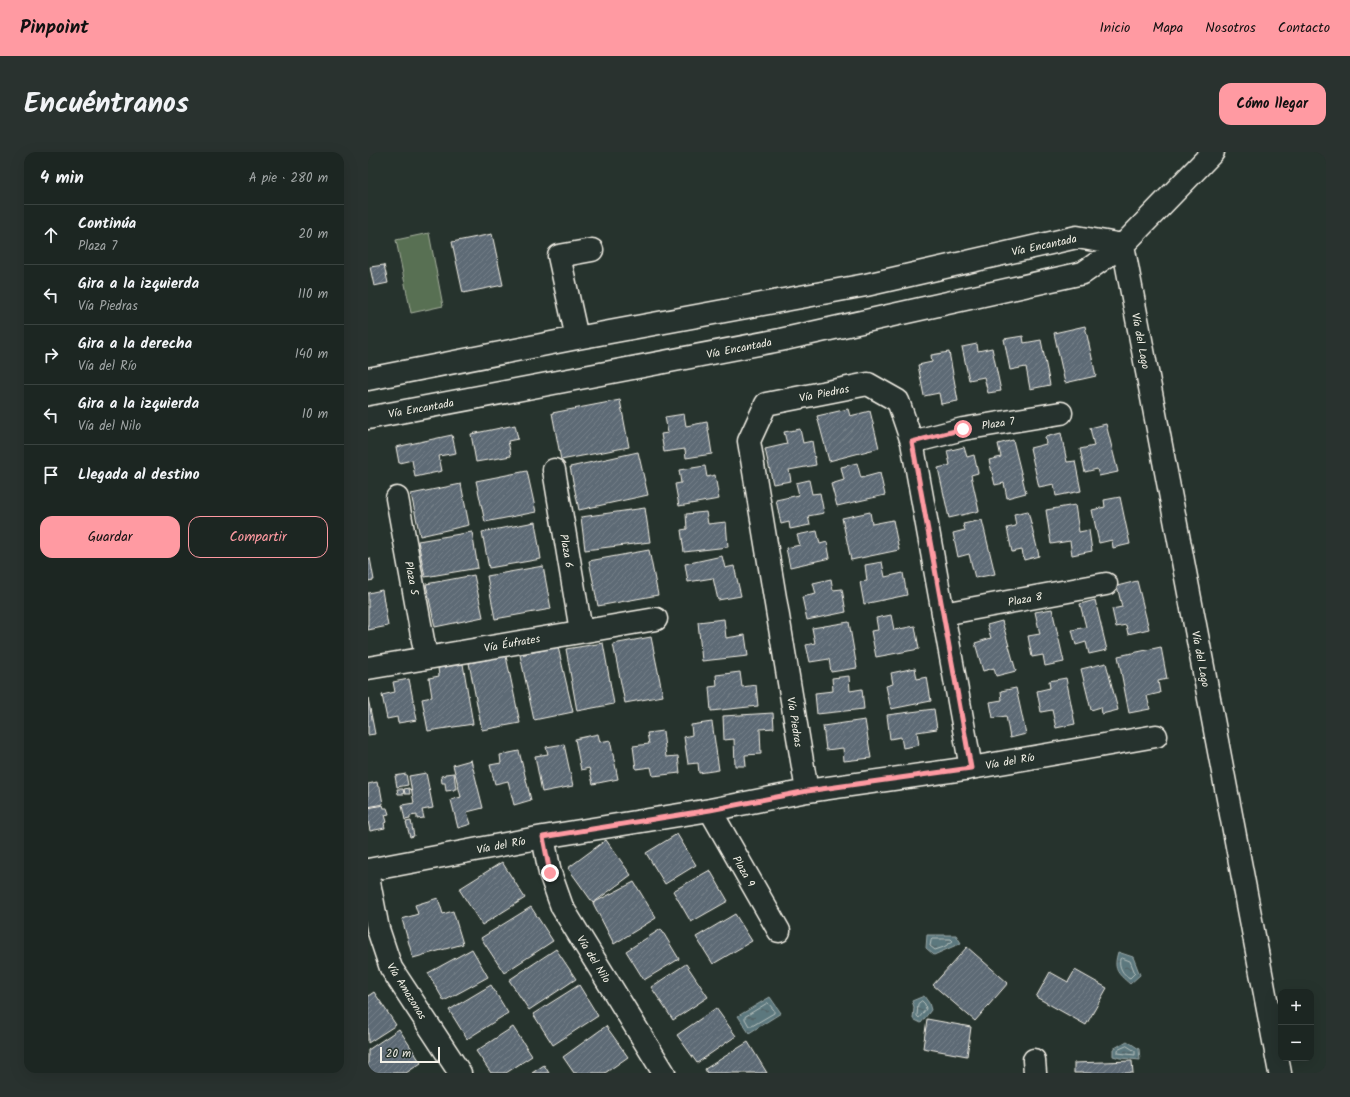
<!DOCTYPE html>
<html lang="es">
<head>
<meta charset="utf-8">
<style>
  :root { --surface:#1c2622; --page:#29322f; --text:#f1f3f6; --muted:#a0a5a5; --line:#3a4340; --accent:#ff9aa2 }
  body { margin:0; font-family:Kalam,sans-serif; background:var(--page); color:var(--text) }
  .controls { position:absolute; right:12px; bottom:12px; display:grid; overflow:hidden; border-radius:8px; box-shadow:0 4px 16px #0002 }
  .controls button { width:36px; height:36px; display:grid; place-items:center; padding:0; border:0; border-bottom:1px solid var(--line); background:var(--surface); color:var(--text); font:20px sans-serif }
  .scale { position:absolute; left:12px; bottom:10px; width:60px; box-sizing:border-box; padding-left:4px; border:2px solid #f4f1e8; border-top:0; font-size:11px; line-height:14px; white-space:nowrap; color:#f4f1e8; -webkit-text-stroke:3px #26332d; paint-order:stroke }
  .stop { position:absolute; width:12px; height:12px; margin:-9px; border:3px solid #ff9aa2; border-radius:50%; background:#fff }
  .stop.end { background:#ff9aa2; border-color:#fff; box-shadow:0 1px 4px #0008 }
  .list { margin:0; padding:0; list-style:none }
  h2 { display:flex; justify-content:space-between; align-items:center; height:52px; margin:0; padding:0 16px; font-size:17px }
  h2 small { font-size:13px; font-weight:400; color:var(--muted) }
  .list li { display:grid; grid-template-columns:26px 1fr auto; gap:12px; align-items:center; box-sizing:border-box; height:60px; padding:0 16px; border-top:1px solid var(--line) }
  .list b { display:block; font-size:15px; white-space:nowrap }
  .list p { margin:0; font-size:13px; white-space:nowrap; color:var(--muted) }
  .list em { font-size:13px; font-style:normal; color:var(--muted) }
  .actions { display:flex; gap:8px; padding:12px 16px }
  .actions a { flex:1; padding:9px 0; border:1px solid var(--accent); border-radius:12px; text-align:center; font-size:14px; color:var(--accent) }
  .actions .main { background:var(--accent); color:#111 }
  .icon { flex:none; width:22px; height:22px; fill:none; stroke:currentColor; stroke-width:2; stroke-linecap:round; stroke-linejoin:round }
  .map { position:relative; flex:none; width:958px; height:921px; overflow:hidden; border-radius:12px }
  header { display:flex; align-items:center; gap:24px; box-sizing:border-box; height:56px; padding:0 20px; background:var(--accent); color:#111 }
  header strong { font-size:19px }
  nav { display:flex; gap:22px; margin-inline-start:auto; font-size:14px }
  .intro { display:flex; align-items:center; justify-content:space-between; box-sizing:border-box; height:96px; padding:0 24px }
  h1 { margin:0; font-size:28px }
  .button { padding:10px 18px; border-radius:12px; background:var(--accent); color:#111; font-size:14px; font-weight:700 }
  main { display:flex; gap:24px; padding:0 24px }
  aside { flex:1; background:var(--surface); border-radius:12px; box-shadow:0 4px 16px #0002 }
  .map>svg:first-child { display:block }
</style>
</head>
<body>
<header>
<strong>Pinpoint</strong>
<nav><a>Inicio</a><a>Mapa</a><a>Nosotros</a><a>Contacto</a></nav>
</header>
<div class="intro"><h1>Encuéntranos</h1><a class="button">Cómo llegar</a></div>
<main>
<aside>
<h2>4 min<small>A pie · 280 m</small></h2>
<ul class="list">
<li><svg class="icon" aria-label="ahead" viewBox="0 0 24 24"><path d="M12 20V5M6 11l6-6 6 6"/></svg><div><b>Continúa</b><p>Plaza 7</p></div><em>20 m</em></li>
<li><svg class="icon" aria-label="left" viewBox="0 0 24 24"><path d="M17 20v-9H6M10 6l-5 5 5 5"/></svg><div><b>Gira a la izquierda</b><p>Vía Piedras</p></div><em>110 m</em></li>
<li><svg class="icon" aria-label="right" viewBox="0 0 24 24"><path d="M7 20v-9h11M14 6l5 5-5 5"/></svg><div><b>Gira a la derecha</b><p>Vía del Río</p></div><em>140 m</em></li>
<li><svg class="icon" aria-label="left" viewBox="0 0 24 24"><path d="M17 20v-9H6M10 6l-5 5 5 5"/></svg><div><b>Gira a la izquierda</b><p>Vía del Nilo</p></div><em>10 m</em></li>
<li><svg class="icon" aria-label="arrive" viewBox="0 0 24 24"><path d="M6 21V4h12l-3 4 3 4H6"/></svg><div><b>Llegada al destino</b></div></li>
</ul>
<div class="actions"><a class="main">Guardar</a><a>Compartir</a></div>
</aside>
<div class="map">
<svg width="958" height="921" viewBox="0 0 958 921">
  <defs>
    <pattern id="water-ripples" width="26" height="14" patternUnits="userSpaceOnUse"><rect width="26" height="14" fill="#5c787e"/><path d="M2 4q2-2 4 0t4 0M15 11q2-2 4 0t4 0" fill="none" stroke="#526062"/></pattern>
    <pattern id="building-hatch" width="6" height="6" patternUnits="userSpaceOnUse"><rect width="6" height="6" fill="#5d6a74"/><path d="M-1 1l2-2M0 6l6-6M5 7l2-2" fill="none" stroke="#758088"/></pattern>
  </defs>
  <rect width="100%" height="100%" fill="#26332d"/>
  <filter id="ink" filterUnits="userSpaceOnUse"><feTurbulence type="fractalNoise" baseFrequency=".025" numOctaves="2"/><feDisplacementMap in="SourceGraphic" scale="8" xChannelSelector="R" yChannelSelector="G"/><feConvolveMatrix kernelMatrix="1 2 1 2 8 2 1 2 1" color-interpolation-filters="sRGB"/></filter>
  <g filter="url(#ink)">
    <path fill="#596f53" stroke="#a6b09e" d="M61 81 75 154 43 161 28 88Z"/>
    <path fill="url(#water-ripples)" stroke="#99a8a8" d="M559 783H588L593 791 566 803 558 796Z
      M750 800 765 805 772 823 762 832C749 821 745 817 750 800Z
      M556 844 561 851 563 858 553 871 545 867 546 855 544 849Z
      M402 845 413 861 381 881 370 864Z
      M759 889 771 897 772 908 752 906 745 904V897Z"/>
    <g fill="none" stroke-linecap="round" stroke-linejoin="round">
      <path stroke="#b7c1be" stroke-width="1" d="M564 787H583L585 789 576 795 567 798 562 794 563 789Z
        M754 806 762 809 767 821 762 826C755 823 750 814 752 807Z
        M554 849 557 852 558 857 551 866 549 864 550 852Z
        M400 851 406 858V861L384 874H381L377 867V865Z
        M759 894 767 899V903L750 901V898Z"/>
    </g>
    <path fill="url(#building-hatch)" stroke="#f4f1e8" d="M124 82 135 133 95 141 84 90Z
      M16 113 20 131 6 134 2 115Z
      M717 174 728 224 697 231 686 181Z
      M655 184 656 191 673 188 682 233 662 237 658 215 642 218 636 187Z
      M609 192 610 199 624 196 633 239 620 241 616 225 601 228 594 195Z
      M581 200 590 249 573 252 571 241 556 244 550 213 564 210 563 203Z
      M252 248 261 295 193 308 184 261Z
      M480 257 482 264 502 259 511 296 461 309 449 264Z
      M316 262 318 274 339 270 344 302 318 306 317 297 296 300 293 282 300 281 297 265Z
      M738 272 750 320 731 324 729 317 717 320 712 297 726 294 722 276Z
      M147 273 150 287 140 289 143 304 108 310 103 282Z
      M432 277 435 291 444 289 448 313 421 318 423 329 405 332 397 297 419 292 416 280Z
      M693 281 699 310 707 309 713 339 688 344 686 332 671 335 662 296 678 292 677 285Z
      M84 283 88 301 71 304 74 319 47 325 44 308 31 311 28 295Z
      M645 288 658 341 639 346 636 331 627 333 621 308 633 305 630 292Z
      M596 295 599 305 606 303 610 321 603 323 611 359 581 366 570 316 582 313 579 299Z
      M270 300 280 343 211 358 202 315Z
      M489 311 493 326 512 321 517 343 469 354 463 332 476 328 473 315Z
      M337 314 339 325 347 323 351 347 311 354 307 332 313 331 311 318Z
      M159 319 168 360 117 370 108 329Z
      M441 328 444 342 452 341 456 361 440 364 442 373 422 377 421 370 413 372 408 348 431 343 428 331Z
      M93 332 101 373 52 384 43 342Z
      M752 345 762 392 745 396 744 388 731 391 724 358 737 355 736 348Z
      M707 353 711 380 721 378 724 399 704 403 702 389 683 392 678 358Z
      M277 356 282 390 217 398 213 365Z
      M660 359 671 404 656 408 654 398 644 400 639 376 648 374 646 362Z
      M338 360 340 372 358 370 360 395 316 400 313 378 319 377 318 362Z
      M502 360 504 372 525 368 531 398 483 408 474 366Z
      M614 368 627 422 607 426 601 402 590 405 585 381 597 378 595 372Z
      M167 370 173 407 121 416 114 380Z
      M449 379 452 392 459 390 462 406 422 415 418 396 432 393 429 383Z
      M104 380 110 416 57 425 50 389Z
      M281 398 290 443 230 454 221 409Z
      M354 404 357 416 366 414 373 444 350 448 345 426 320 430 317 412Z
      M2 406 6 428 0 429V407Z
      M514 410 517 425 535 421 539 443 496 452 492 430 499 429 497 413Z
      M175 414 183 457 127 467 119 424Z
      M106 423 115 465 67 475 58 432Z
      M463 427 465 438 474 437 478 460 439 468 434 445 448 442 445 431Z
      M769 429 781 477 760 482 758 473 748 475 744 457 754 455 749 434Z
      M14 438 20 474 0 478V441Z
      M727 448 739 498 721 502 718 490 708 493 704 478 718 475 712 452Z
      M684 457 696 510 677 514 675 503 664 505 660 484 672 482 667 460Z
      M523 463 526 478 547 474 551 497 508 505 503 479 510 478 508 466Z
      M356 467 358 486 377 483 380 504 334 509 330 470Z
      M634 469 648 519 628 524 626 516 615 519 607 491 623 486 619 473Z
      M481 470 489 516 463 520 461 507 442 510 438 493 447 491 444 476Z
      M283 485 295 544 257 551 245 492Z
      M235 491 246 552 209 559 198 497Z
      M190 495 205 560 166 568 152 503Z
      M793 495 799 527 790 529 792 541 779 544 782 557 761 561 750 504Z
      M138 504 152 571 114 578 101 511Z
      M738 511 750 558 734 562 733 555 723 558 713 517Z
      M95 512 105 572 60 579 54 547 64 545 61 526 71 524 70 516Z
      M547 516 549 527 559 525 563 549 523 557 518 534 525 532 523 521Z
      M372 520 374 535 388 533 390 554 343 559 341 535 349 534 348 523Z
      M481 524 482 539 494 537 496 557 449 562 447 541 465 539 464 526Z
      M698 526 707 572 688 576 684 558 673 560 669 539 682 536 681 529Z
      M41 527 49 568 30 571 29 565 19 567 14 543 27 540 25 530Z
      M648 536 658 582 642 586 638 564 625 566 622 550 634 548 633 539Z
      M0 546 7 582 0 583Z
      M566 557 569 577 549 580 551 593 535 596 533 585 522 587 519 563Z
      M405 561 406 576 392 577 393 602 377 603 378 614H367L366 587 356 588 355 564Z
      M497 568 503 606 476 609 475 596 458 598 455 574Z
      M344 570 351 618 331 621 330 611 320 612 316 585 324 583 323 573Z
      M295 579 298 605 310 604 312 621 285 624 283 615 268 617 265 594 281 592 279 581Z
      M230 582 232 590 242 588 250 627 225 632 221 616 213 618 207 587Z
      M196 592 205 634 174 640 167 604 180 602 178 595Z
      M151 599 163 648 146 653 140 629 127 632 122 613 133 611 132 603Z
      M103 608 115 656 99 660 103 672 90 676 83 648 93 645 85 613Z
      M58 621 65 656 54 658 56 666 49 667V663L42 664V667L37 668 34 653 46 651 41 624Z
      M86 621 88 637H86V638L78 639 77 631H74L73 624 77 623V622Z
      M38 622 40 633 29 635 27 624Z
      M9 630 10 635H12L15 652 0 655V632Z
      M41 636 42 642H37L36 637Z
      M29 637H35L36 642H30Z
      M15 653 16 656H19L21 662 17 663 19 670 16 671 17 676 2 679 0 669V656Z
      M43 669 46 684 42 685 38 670Z
      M309 682 328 713 297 732 278 701Z
      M238 688 263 723 225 751 200 716Z
      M134 710 157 746 114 773 91 737Z
      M342 718 360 749 323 770 305 739Z
      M266 730 288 766 246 792 225 751Z
      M70 746 75 762 85 759 95 792 45 806 34 767 50 762 47 753Z
      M163 755 185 789 136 821 113 786Z
      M367 762 384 789 345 812 328 785Z
      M293 777 311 807 276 828 258 799Z
      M599 795 640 831 607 869 565 833Z
      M104 797 120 825 76 849 60 821Z
      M188 797 208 827 161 858 141 828Z
      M318 812 340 845 305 868 283 835Z
      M707 818 739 836 718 873 668 845 682 820 700 830Z
      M123 833 140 861 99 887 81 858Z
      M211 833 230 864 185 893 165 862Z
      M6 840 28 873 0 891V844Z
      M348 856 368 884 329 911 309 883Z
      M559 867 603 875 599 904 555 896Z
      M238 874 260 905 237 921H206L195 905Z
      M145 875 164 904 138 921H123L108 899Z
      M31 877 53 911 38 921H0V898Z
      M380 890 399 921H339L337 917Z
      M764 909 765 921H706V911Z
      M176 913 181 921H164Z"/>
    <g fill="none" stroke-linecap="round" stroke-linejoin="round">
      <defs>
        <path id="minor" d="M755 93 912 921
          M209 186 191 104 224 98
          M0 227 209 186 498 133 709 85 755 93
          M0 266 412 188 715 121 755 93 845 0
          M544 290 595 277 693 261
          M186 318 213 479
          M29 346 58 505
          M575 462 738 432
          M0 516 288 467
          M439 639 381 289 398 252 500 232 530 249 544 290 603 616
          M342 658 411 779
          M175 685 182 721 194 755 296 921
          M0 718 175 685 342 658 439 639 603 616 788 584
          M0 725 10 777 23 816 92 921
          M666 908 667 921"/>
      </defs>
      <use href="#minor" stroke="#f4f1e8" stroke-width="25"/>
      <use href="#minor" stroke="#26332d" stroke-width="22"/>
    </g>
  </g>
  <g fill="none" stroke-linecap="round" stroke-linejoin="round" filter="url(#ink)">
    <path stroke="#ff9aa2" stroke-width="5" d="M182 721 175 685 342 658 439 639 603 616 544 290 595 277"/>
  </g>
  <g text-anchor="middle" stroke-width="3" stroke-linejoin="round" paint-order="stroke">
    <g font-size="11" fill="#f4f1e8" stroke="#26332d">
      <text transform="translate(676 93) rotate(-12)" y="4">Vía Encantada</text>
      <text transform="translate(773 189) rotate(79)" y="4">Vía del Lago</text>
      <text transform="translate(371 196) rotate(-11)" y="4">Vía Encantada</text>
      <text transform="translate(456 241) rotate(-11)" y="4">Vía Piedras</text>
      <text transform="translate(53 256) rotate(-10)" y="4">Vía Encantada</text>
      <text transform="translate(630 271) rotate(-9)" y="4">Plaza 7</text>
      <text transform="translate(199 399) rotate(80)" y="4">Plaza 6</text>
      <text transform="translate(44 426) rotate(79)" y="4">Plaza 5</text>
      <text transform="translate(657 447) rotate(-10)" y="4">Plaza 8</text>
      <text transform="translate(144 491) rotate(-10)" y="4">Vía Éufrates</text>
      <text transform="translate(833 507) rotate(79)" y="4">Vía del Lago</text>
      <text transform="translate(427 570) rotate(81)" y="4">Vía Piedras</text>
      <text transform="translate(642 609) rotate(-10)" y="4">Vía del Río</text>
      <text transform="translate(133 693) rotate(-11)" y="4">Vía del Río</text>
      <text transform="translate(376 719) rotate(60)" y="4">Plaza 9</text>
      <text transform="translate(226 807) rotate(58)" y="4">Vía del Nilo</text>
      <text transform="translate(39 839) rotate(58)" y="4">Vía Amazonas</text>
    </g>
  </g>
</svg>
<div class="controls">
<button>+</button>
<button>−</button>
</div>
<div class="scale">20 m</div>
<div class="stop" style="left:595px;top:277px"></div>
<div class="stop end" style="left:182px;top:721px"></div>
</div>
</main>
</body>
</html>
